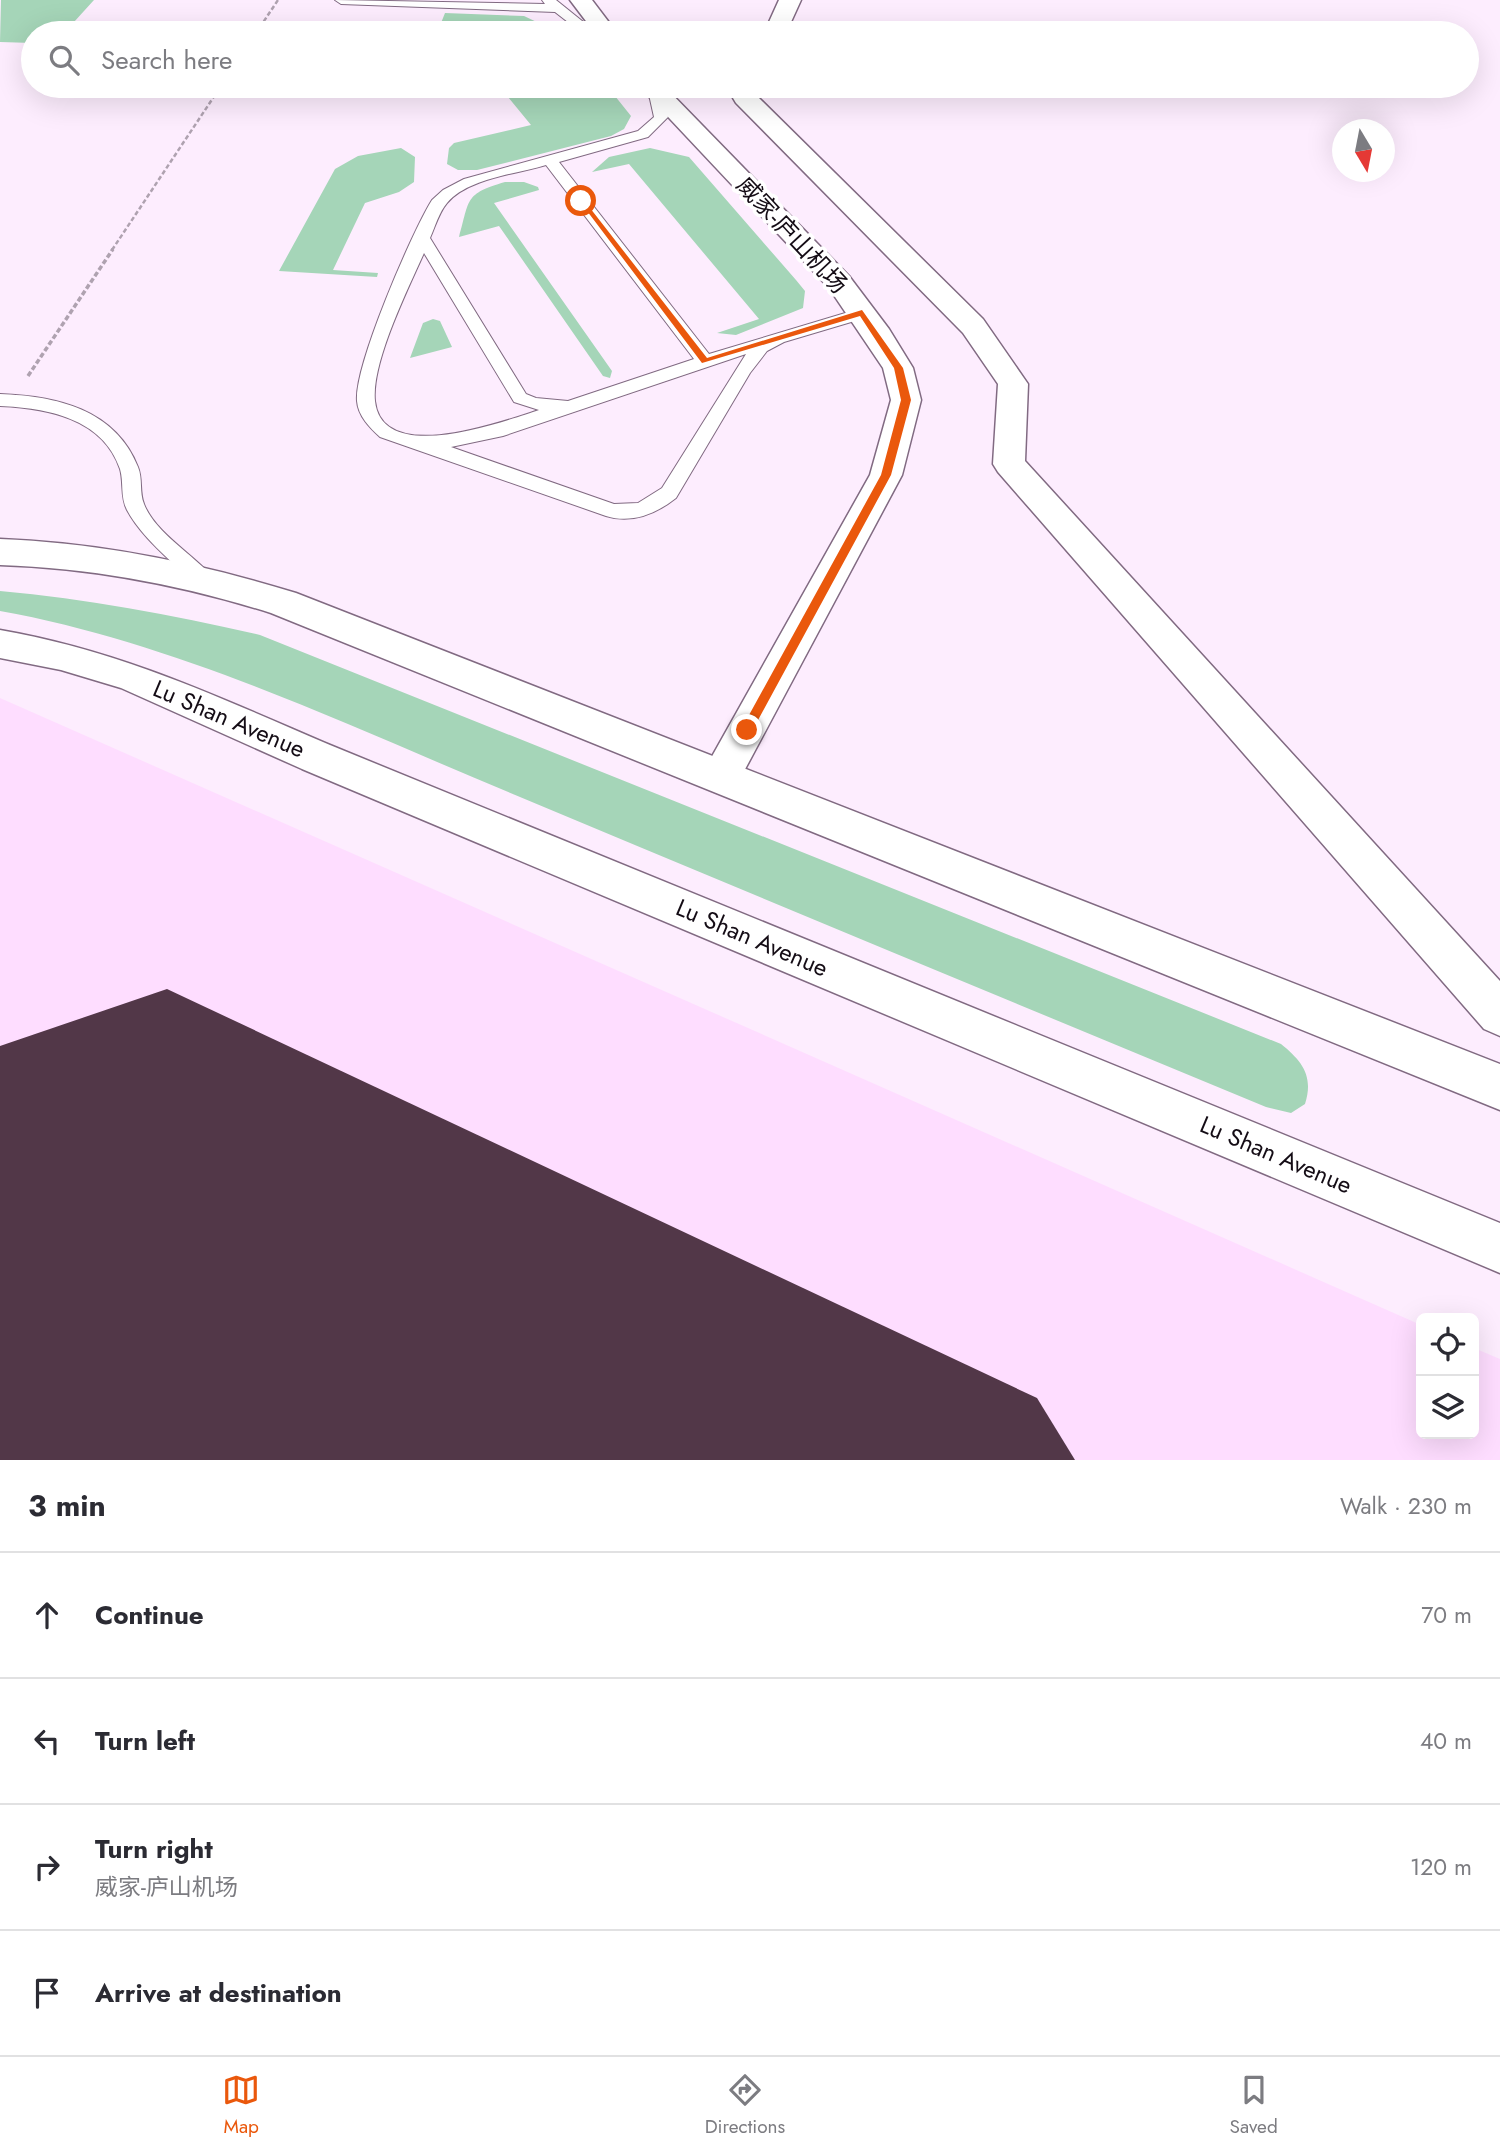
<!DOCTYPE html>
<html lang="en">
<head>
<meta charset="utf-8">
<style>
  :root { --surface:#fff; --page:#f2f2f3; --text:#2b2b33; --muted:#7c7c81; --line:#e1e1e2; --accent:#ea580c }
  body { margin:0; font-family:Jost,"Noto Sans SC",sans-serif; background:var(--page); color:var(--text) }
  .controls { position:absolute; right:21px; bottom:21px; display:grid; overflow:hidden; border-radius:10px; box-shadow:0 7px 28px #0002 }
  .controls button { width:63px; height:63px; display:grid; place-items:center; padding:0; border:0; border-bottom:2px solid var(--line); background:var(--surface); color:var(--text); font:35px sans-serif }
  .compass { position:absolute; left:1332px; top:119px; width:63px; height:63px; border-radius:50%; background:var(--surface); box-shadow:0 7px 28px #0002; rotate:170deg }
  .stop { position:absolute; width:21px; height:21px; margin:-16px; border:5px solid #ea580c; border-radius:50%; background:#fff }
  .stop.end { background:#ea580c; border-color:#fff; box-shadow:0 2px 7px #0008 }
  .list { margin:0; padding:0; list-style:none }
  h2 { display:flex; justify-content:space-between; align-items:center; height:91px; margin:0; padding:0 28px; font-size:30px }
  h2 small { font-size:23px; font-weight:400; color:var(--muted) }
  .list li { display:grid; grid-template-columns:46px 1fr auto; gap:21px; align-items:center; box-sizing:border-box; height:126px; padding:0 28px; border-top:2px solid var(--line) }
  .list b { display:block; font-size:26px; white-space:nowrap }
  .list p { margin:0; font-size:23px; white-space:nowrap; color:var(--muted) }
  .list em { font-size:23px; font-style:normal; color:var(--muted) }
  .icon { flex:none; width:38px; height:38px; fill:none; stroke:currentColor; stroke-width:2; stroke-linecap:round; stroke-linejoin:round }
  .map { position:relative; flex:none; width:1500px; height:1460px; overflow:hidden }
  .search { position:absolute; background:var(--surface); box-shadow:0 7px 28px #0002; left:21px; right:21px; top:21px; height:77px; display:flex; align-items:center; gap:18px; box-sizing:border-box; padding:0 24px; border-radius:38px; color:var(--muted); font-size:26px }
  .sheet { height:595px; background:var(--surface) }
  nav { display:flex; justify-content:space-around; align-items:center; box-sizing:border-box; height:98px; border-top:2px solid var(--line); background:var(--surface); font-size:19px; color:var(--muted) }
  nav a { display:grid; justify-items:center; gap:4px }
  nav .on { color:var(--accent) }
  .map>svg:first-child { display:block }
</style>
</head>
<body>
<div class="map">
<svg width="1500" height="1460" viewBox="0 0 1500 1460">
  <rect width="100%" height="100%" fill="#fdedfe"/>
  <path fill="#feddff" d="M0 698 1421 1325V1434H1474V1348L1500 1359V1460H0Z"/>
  <path fill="#a5d5b8" d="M94 0 64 33H33V43L0 42 1 0Z
    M445 13 524 16 560 33H437Z
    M499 86H607L631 116 624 129 611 136 477 170H458L447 164 449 148 454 143 531 125Z
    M401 148 415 157 414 182 399 192 365 203 333 270 378 273 377 277 279 271 335 169 358 156Z
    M650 148 689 157 796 280 805 291 803 308 736 335 717 333 759 319 629 164 592 172 609 157Z
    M505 182H524L538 187 539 190 494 203 612 371 610 378 603 376 499 226 459 237C470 199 464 194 505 182Z
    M433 319 440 321 452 347 410 358 423 323Z
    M0 591C88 599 174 615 260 635L1281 1044C1302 1061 1314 1076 1305 1104L1291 1113 1266 1107C1017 1004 769 901 520 797 353 728 179 643 0 611Z"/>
  <path fill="#523748" d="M167 989 1037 1398 1075 1460H0V1046Z"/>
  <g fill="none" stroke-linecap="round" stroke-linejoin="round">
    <defs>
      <path id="lane" d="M335 0 545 4 542 0H556L597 33H582L555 12 341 4Z
        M655 86 662 90 668 117 648 137 559 162 709 354 862 308 868 309 871 313 868 317 784 342 767 351 750 373 676 498C656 514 631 524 606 516L380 437C370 428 358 416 357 401 354 366 412 232 432 200L443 190 464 179 638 131 654 117 648 90ZM546 165 694 359 568 401 536 398 526 394 430 238C435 227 439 212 447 203 468 178 517 174 546 165ZM424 253 514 402 539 410C505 421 382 467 375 401 371 363 408 289 424 253ZM746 354 662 488 638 503 614 504 451 447 503 436Z
        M0 394C56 396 115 409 138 467 143 479 139 492 144 504 154 530 187 551 206 570L209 576 206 582H192C170 559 142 538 127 510 120 497 124 482 120 469 103 418 46 408 0 406Z"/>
      <path id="street" d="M779 0H801L786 33H764Z
        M739 86H763L758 97 983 319 1028 384 1025 461 1500 981V1036L1484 1029 998 472 993 464 998 384 963 333 736 103 733 98Z"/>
      <path id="primary" d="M570 0H592L617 33H595Z
        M639 86H664L849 276 889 329 913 368 921 400 902 475 735 788 721 793 707 788 701 776 870 475 891 400 883 368 829 288Z"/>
      <path id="highway" d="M0 539C102 543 199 563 296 593L1500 1064V1110L271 613C182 585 93 568 0 565Z
        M0 630C121 651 218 697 330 745L1500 1223V1273L302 769 121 688 61 670 0 658Z"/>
    </defs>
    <use href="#lane" stroke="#816a82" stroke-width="2"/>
    <use href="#street" stroke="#816a82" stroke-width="3"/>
    <use href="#primary" stroke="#816a82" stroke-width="3"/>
    <use href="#highway" stroke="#816a82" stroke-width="3"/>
    <path stroke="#afa2b0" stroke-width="2.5" stroke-dasharray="4.5 2.5" stroke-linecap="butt" d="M202 33H210
      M256 33 278 0
      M112 250 221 86"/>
    <path stroke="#afa2b0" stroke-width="3.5" stroke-dasharray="5 2.5" stroke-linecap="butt" d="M28 376 113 249"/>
    <use href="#lane" fill="#fff" fill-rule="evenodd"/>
    <use href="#street" fill="#fff" fill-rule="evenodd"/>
    <use href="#primary" fill="#fff" fill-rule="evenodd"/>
    <use href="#highway" fill="#fff" fill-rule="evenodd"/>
  </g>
  <path fill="#ea580c" d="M578 199H583L707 358 862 310 903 368 911 400 891 475 751 733H743V726L881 475 901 400 894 368 860 316 702 363Z"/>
  <g text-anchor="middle" stroke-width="7" stroke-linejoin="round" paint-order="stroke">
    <g font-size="24" fill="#140c15" stroke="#fff">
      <text transform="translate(792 235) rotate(47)" y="8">威家-庐山机场</text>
      <text transform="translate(229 719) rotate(23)" y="8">Lu Shan Avenue</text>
      <text transform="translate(752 938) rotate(23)" y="8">Lu Shan Avenue</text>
      <text transform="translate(1276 1155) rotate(23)" y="8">Lu Shan Avenue</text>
    </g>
  </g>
</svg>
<div class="controls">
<button><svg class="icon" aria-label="locate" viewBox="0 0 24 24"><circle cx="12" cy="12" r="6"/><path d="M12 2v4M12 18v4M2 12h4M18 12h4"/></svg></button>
<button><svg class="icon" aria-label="layers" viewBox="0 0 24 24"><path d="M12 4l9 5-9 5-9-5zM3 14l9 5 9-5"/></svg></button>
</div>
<svg class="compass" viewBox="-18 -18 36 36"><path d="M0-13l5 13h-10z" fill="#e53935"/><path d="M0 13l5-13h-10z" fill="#7c7c81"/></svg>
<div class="stop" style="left:581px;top:201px"></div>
<div class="stop end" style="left:747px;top:730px"></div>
<div class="search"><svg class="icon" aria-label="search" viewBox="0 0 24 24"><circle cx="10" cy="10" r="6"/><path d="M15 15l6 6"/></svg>Search here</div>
</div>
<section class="sheet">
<h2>3 min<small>Walk · 230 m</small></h2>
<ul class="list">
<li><svg class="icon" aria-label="ahead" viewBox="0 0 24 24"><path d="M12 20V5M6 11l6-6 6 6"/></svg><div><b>Continue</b></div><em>70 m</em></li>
<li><svg class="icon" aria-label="left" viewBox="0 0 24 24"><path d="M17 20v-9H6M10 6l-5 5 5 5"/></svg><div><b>Turn left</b></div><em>40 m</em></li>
<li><svg class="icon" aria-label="right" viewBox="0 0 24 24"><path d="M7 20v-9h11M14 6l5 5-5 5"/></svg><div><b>Turn right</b><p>威家-庐山机场</p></div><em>120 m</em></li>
<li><svg class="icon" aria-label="arrive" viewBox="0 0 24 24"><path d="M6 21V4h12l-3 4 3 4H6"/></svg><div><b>Arrive at destination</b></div></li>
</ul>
</section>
<nav>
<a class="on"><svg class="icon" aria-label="map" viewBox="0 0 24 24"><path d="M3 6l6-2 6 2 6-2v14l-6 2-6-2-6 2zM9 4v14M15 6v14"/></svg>Map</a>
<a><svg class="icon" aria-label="directions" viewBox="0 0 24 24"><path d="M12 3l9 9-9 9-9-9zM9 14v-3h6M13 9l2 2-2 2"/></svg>Directions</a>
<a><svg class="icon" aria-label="saved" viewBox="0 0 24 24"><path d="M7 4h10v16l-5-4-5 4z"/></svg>Saved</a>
</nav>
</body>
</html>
